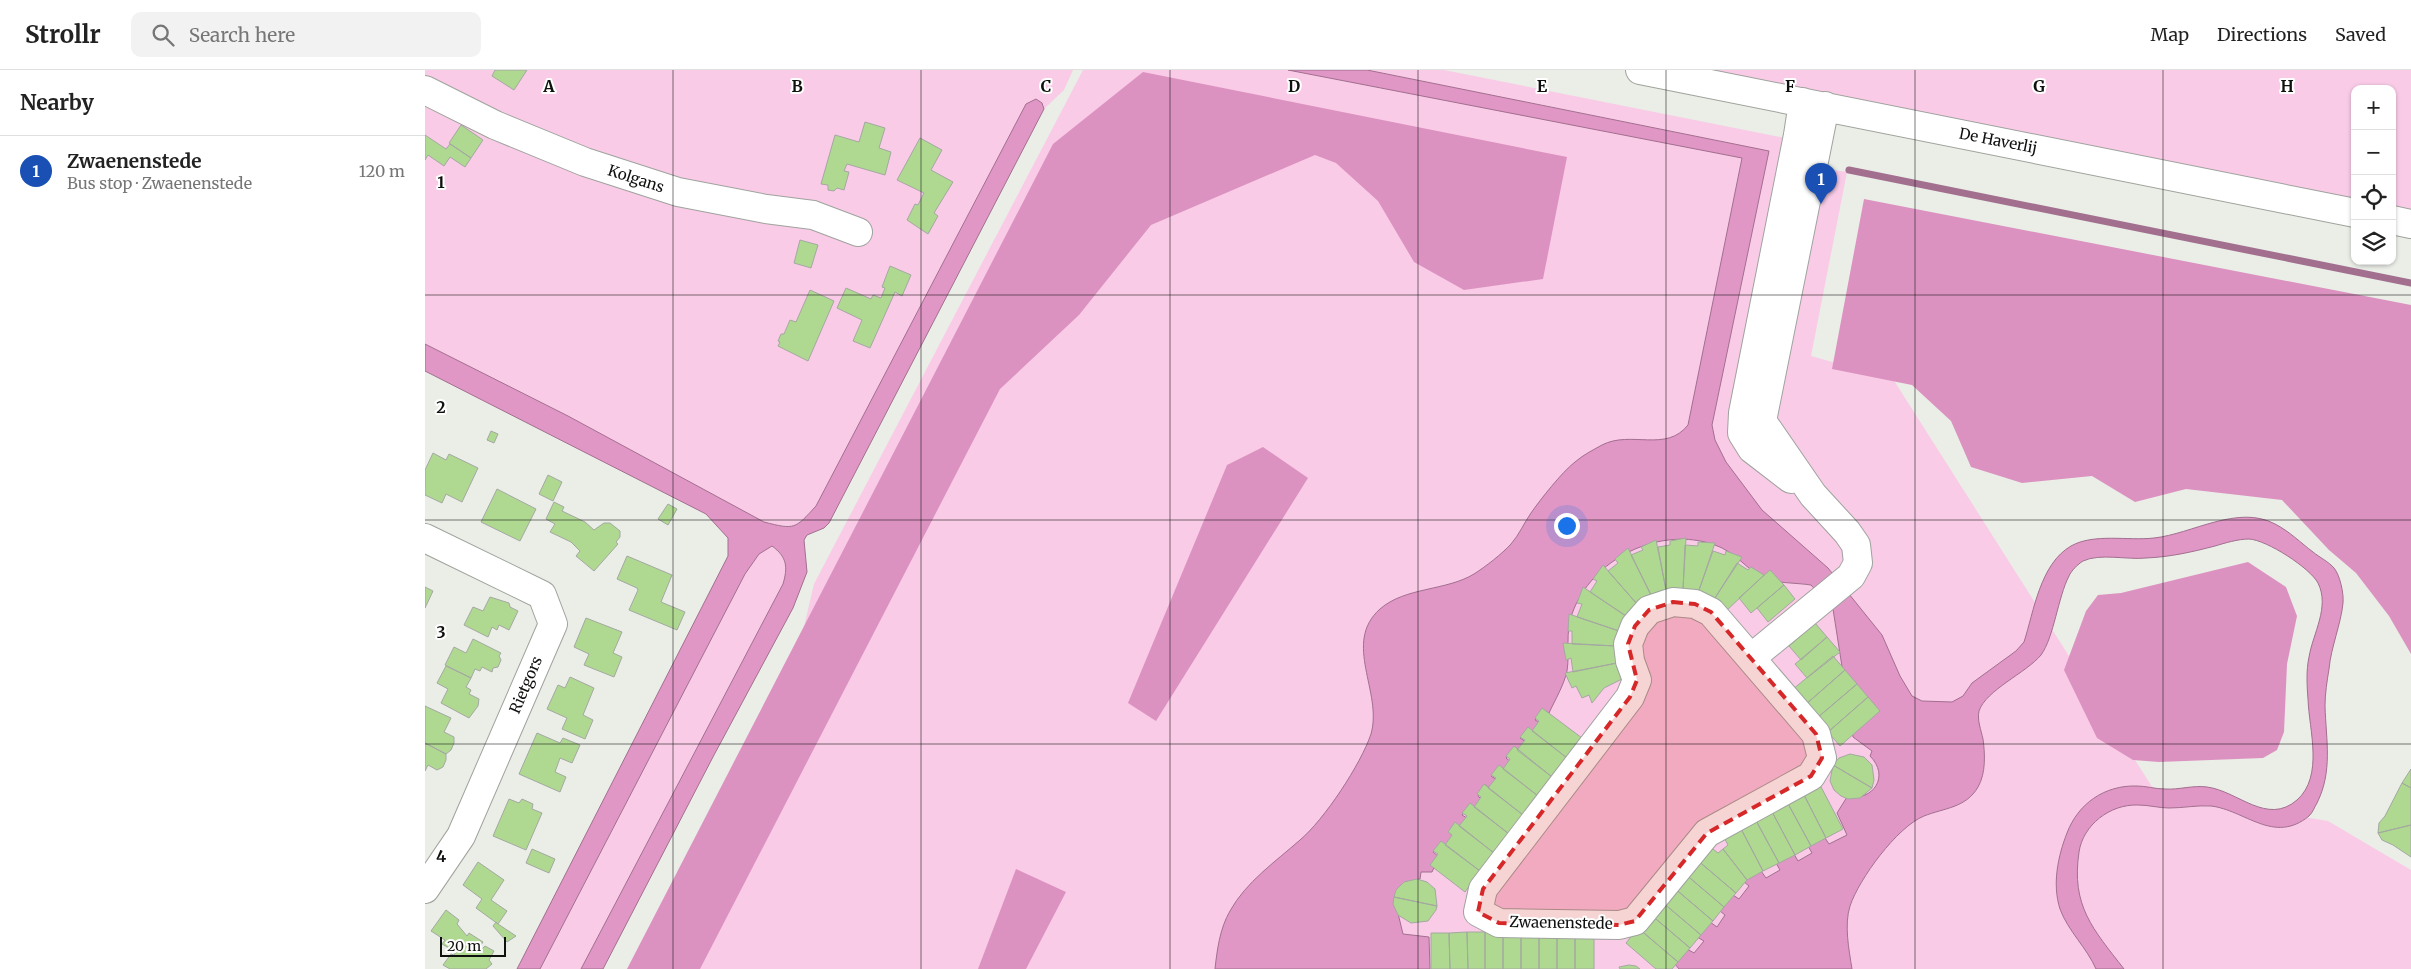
<!DOCTYPE html>
<html lang="en">
<head>
<meta charset="utf-8">
<style>
  :root { --surface:#fff; --page:#f2f2f2; --text:#222; --muted:#767676; --line:#e0e0e0; --accent:#0b8043 }
  body { margin:0; font-family:Merriweather,serif; background:var(--page); color:var(--text) }
  .controls { position:absolute; right:15px; top:15px; display:grid; overflow:hidden; border-radius:10px; box-shadow:0 1px 4px #0004 }
  .controls button { width:45px; height:45px; display:grid; place-items:center; padding:0; border:0; border-bottom:1px solid var(--line); background:var(--surface); color:var(--text); font:25px sans-serif }
  .scale { position:absolute; left:15px; bottom:12px; width:66px; box-sizing:border-box; padding-left:5px; border:2px solid #0f110e; border-top:0; font-size:14px; line-height:18px; white-space:nowrap; color:#0f110e; -webkit-text-stroke:4px #fff; paint-order:stroke }
  .you { position:absolute; left:1141px; top:455px; width:18px; height:18px; margin:-12px; border:4px solid #fff; border-radius:50%; background:#1a73e8; box-shadow:0 0 0 8px #1a73e833 }
  .badge { display:grid; place-items:center; width:32px; height:32px; border-radius:50%; background:var(--accent); color:#fff; font-size:16px; font-weight:700 }
  .pin { position:absolute; translate:-50% -41px; filter:drop-shadow(0 1px 2px #0008) }
  .pin::after { content:''; position:absolute; top:26px; width:18px; height:15px; background:inherit; clip-path:polygon(0 0,100% 0,50% 100%) }
  .list { margin:0; padding:0; list-style:none }
  h2 { display:flex; justify-content:space-between; align-items:center; height:65px; margin:0; padding:0 20px; font-size:21px }
  h2 small { font-size:16px; font-weight:400; color:var(--muted) }
  .list li { display:grid; grid-template-columns:32px 1fr auto; gap:15px; align-items:center; box-sizing:border-box; height:70px; padding:0 20px; border-top:1px solid var(--line) }
  .list b { display:block; font-size:19px; white-space:nowrap }
  .list p { margin:0; font-size:16px; white-space:nowrap; color:var(--muted) }
  .list em { font-size:16px; font-style:normal; color:var(--muted) }
  .icon { flex:none; width:28px; height:28px; fill:none; stroke:currentColor; stroke-width:2; stroke-linecap:round; stroke-linejoin:round }
  .map { position:relative; flex:none; width:1986px; height:899px; overflow:hidden }
  header { display:flex; align-items:center; gap:30px; box-sizing:border-box; height:70px; padding:0 25px; background:var(--surface); border-bottom:1px solid var(--line) }
  header strong { font-size:24px }
  nav { display:flex; gap:28px; margin-inline-start:auto; font-size:18px }
  .search { width:350px; height:45px; background:var(--page); display:flex; align-items:center; gap:12px; box-sizing:border-box; padding:0 18px; border-radius:10px; color:var(--muted); font-size:19px }
  main { display:flex }
  aside { flex:1; background:var(--surface) }
  .map>svg:first-child { display:block }
</style>
</head>
<body>
<header>
<strong>Strollr</strong>
<div class="search"><svg class="icon" aria-label="search" viewBox="0 0 24 24"><circle cx="10" cy="10" r="6"/><path d="M15 15l6 6"/></svg>Search here</div>
<nav><a>Map</a><a>Directions</a><a>Saved</a></nav>
</header>
<main>
<aside>
<h2>Nearby<small></small></h2>
<ul class="list">
<li><span class="badge" style="background:#1a4fb4">1</span><div><b>Zwaenenstede</b><p>Bus stop · Zwaenenstede</p></div><em>120 m</em></li>
</ul>
</aside>
<div class="map">
<svg width="1986" height="899" viewBox="0 0 1986 899">
  <rect width="100%" height="100%" fill="#eaeee7"/>
  <path fill="#f9cbe7" d="M0 0H648L639 20 619 39 617 33 391 436C370 459 370 459 339 452L143 346 0 274Z
    M658 0H912L1343 81 942 0H1019L1365 69 1395 98 1422 102 1386 286 1468 309 1731 723 1903 751 1986 800V899H222L350 680 389 514Z
    M1262 0H1986V145L1967 141V19H1930V134Z
    M346 476C362 487 363 497 358 514L156 899H115L320 504 334 484Z"/>
  <path fill="#dc92c0" d="M718 2 1142 87 1118 209 1039 220 989 192 953 131 911 93 890 85 726 155 654 245 575 319 275 899H202L628 74Z
    M1439 129 1986 235V584L1964 546 1931 503 1904 480 1857 430 1761 419 1710 432 1667 406 1597 413 1546 397 1526 351 1487 315 1407 299Z
    M838 377 883 408 731 651 703 633 802 395Z
    M1823 492 1861 517 1872 546 1862 594 1859 662 1852 680 1838 688 1734 692 1708 690 1672 668 1639 600 1661 541 1673 525 1696 523Z
    M591 799 641 822 601 899H553Z"/>
  <path fill="#e197c6" stroke="#a26f8f" d="M863 0H942L1344 81 1287 355 1290 370 1301 392 1337 440 1403 498 1457 565 1475 606 1487 626 1497 631 1527 632 1538 626 1547 613 1591 581 1599 572C1609 541 1615 494 1646 476 1669 463 1703 471 1729 468 1767 464 1813 434 1850 454 1864 461 1876 473 1888 482 1894 487 1904 492 1909 498 1915 505 1919 524 1918 533 1916 554 1906 577 1904 599 1902 611 1900 624 1900 636 1901 670 1908 701 1892 733 1889 738 1888 742 1884 746 1849 775 1820 740 1786 736 1773 735 1758 738 1744 738 1734 738 1724 735 1713 735 1685 734 1658 755 1654 782 1646 836 1668 859 1699 899H1671C1662 878 1643 861 1635 839 1627 814 1633 786 1642 763 1653 734 1679 715 1712 716 1721 716 1730 719 1740 719 1754 720 1768 715 1782 717 1813 721 1842 756 1872 730 1899 706 1884 660 1883 629 1882 616 1881 601 1884 587 1888 563 1905 537 1893 513 1885 498 1842 470 1824 469 1813 469 1800 473 1790 476 1767 482 1745 487 1721 488 1702 490 1675 483 1658 491 1653 494 1646 501 1644 506 1633 527 1629 567 1616 585 1601 603 1561 620 1554 641 1552 650 1556 660 1558 669 1560 684 1561 703 1553 717 1541 738 1519 738 1499 746 1472 757 1434 809 1425 836 1419 855 1424 880 1427 899H1254L1250 894 1262 879 1269 883 1279 871 1272 867 1285 852 1292 857 1300 845 1295 841 1308 825 1314 829 1324 816 1318 811 1336 801 1341 808 1355 800 1351 793 1369 784 1373 791 1387 783 1383 776 1400 768 1404 774 1422 765 1412 743 1422 727C1449 731 1465 706 1445 686L1447 681 1428 667 1408 539 1386 515C1375 513 1346 513 1337 508 1321 498 1310 482 1290 475 1235 455 1166 489 1147 544 1140 563 1145 582 1142 601 1139 615 1130 630 1124 643L1118 640 1110 650 1116 653 1108 662 1103 659 1095 668 1101 672 1095 680 1089 677 1081 688 1086 692 1080 700 1075 697 1066 706 1072 710 1065 718 1060 715 1053 726 1057 730 1049 738 1044 735 1037 745 1042 748 1021 777 1016 773 1008 782 1014 787 1007 802H996L995 809 987 811 970 831 978 864 1004 867 1005 899H790C792 880 795 858 805 841 821 812 850 792 875 770 899 750 936 694 946 664 958 622 917 573 955 539 980 517 1021 521 1049 504 1060 497 1077 484 1086 474 1094 465 1099 453 1106 443 1115 430 1137 402 1150 392 1158 385 1168 380 1177 375 1206 360 1241 383 1263 355L1317 88Z
    M611 29 617 33 619 39 404 453 399 458 382 465 379 470 382 502 368 538 289 685 178 899H156L358 514C363 497 362 487 347 476L334 484 320 504 115 899H92L303 486V468L281 444 0 301V274L143 346 339 452C370 460 370 459 391 436L601 34Z"/>
  <g fill="none" stroke-linecap="round" stroke-linejoin="round">
    <path stroke="#a26f8f" stroke-width="7" d="M1424 100 1986 213"/>
  </g>
  <path fill="#afd991" stroke="#a4a8a1" d="M70 0H102L89 20 67 6Z
    M440 52 460 58 454 78 466 82 460 105 422 94 419 101 424 102 419 120 412 118 409 121 403 120V115L396 114 410 65 434 72Z
    M36 55 58 70 46 88 24 73Z
    M0 65 21 79 25 74 46 88 40 97 25 87 19 96 3 85 0 90Z
    M495 68 517 80 506 100 528 112 509 143 513 146 503 164 482 150 490 134 493 135 499 123 472 110Z
    M375 170 393 175 386 198 369 193Z
    M465 196 486 205 477 226 470 222 445 278 428 271 437 250 412 238 421 218 446 229 448 225 456 228 460 218 457 217Z
    M385 220 409 231 383 291 353 276 355 272 353 271 356 264H359L365 250 371 252Z
    M66 361 73 364 69 373 62 370Z
    M8 383 21 390 24 384 53 398 37 432 21 424 17 433 0 425V400Z
    M123 405 137 412 128 431 114 424Z
    M72 419 111 439 95 471 56 452Z
    M129 432 139 437 137 441 160 452 169 460 179 453H185L195 461V467L191 472 193 474 169 501 151 486 155 481 146 472 125 462 130 454 121 449Z
    M243 434 252 439 243 455 233 449Z
    M1261 468 1258 519 1241 520 1233 477 1245 475V471Z
    M1231 470 1241 520 1226 525 1206 485 1218 480 1216 477Z
    M1273 472 1290 473 1273 523 1258 519 1260 475 1273 476Z
    M1203 478 1226 525 1212 534 1183 501 1193 493 1190 489Z
    M1288 481 1300 485 1301 481 1317 487 1288 531 1273 523Z
    M202 486 247 505 236 532 260 542 252 560 204 540 213 520 212 518 192 509Z
    M1312 493 1323 500 1326 497 1339 505 1300 542 1288 531Z
    M1178 495 1212 534 1201 546 1165 522 1172 511 1168 509Z
    M1345 500 1359 515 1326 543 1314 528Z
    M1359 515 1370 529 1343 552 1332 538Z
    M0 517 8 521 0 538Z
    M1158 517 1201 546 1194 561 1152 547 1157 534 1152 533Z
    M65 527 84 533 85 537 93 541 84 560 74 555 72 560 67 557 63 567 39 555 48 537 58 541Z
    M1144 544 1194 561 1191 576 1147 574V561H1143Z
    M161 548 197 562 188 583 197 587 189 607 159 595 164 584 149 577Z
    M1390 553 1402 567 1376 590 1364 576Z
    M1402 567 1415 582 1382 608 1370 594Z
    M48 569 76 583 74 586 76 590 73 597 68 598 67 602 57 597 55 601 50 599 46 608 20 595 29 577 41 583Z
    M1138 573 1191 576 1192 593 1148 602 1146 588 1141 590Z
    M1408 586 1420 600 1380 635 1367 620Z
    M1192 593 1197 609 1179 618 1167 633 1164 625 1157 628 1151 616 1147 618 1140 603Z
    M21 596 46 608 41 617 46 620 44 624 54 629 53 636 44 648 16 633 23 619 12 613Z
    M1420 600 1432 614 1392 648 1380 635Z
    M145 607 169 618 158 645 168 650 160 669 137 659 142 648 122 639 133 615 140 618Z
    M1432 614 1443 627 1403 662 1392 648Z
    M1443 627 1455 641 1415 676 1403 662Z
    M0 636 26 648 19 662 29 667V673L26 680 21 684 0 673Z
    M1117 638 1157 668 1142 688 1107 661 1114 651 1110 648Z
    M1103 657 1142 688 1127 707 1092 680 1100 670 1095 667Z
    M112 663 135 673 138 668 155 675 147 693 135 688 130 702 141 707 135 722 94 704Z
    M0 673 21 684V690L18 697 12 700 3 695 0 701Z
    M1089 676 1127 707 1113 726 1078 699 1085 689 1081 686Z
    M1425 684 1439 687 1447 695 1449 710 1447 718 1408 695 1414 688Z
    M1074 695 1113 726 1098 745 1063 718 1071 708 1066 705Z
    M1408 695 1447 718 1435 728 1423 729 1416 726 1409 720 1405 711Z
    M1986 699V718L1977 713Z
    M1394 713 1418 759 1401 768 1377 721Z
    M1977 713 1986 718V755L1953 763 1954 753 1960 746Z
    M1059 714 1098 745 1084 764 1049 737 1056 727 1052 724Z
    M1377 721 1401 768 1386 776 1361 730Z
    M84 729 94 733 97 729 108 734 107 739 117 743 101 780 68 766Z
    M1361 730 1386 776 1370 785 1345 738Z
    M1045 733 1084 764 1069 783 1034 756 1042 746 1037 743Z
    M1345 738 1370 785 1354 793 1329 747Z
    M1329 747 1354 793 1338 801 1314 755Z
    M1030 752 1069 783 1055 801 1020 775 1027 765 1023 762Z
    M1314 755 1338 801 1322 810 1298 779 1303 775 1297 764Z
    M1986 755V787L1968 775 1957 770 1953 763Z
    M1016 771 1055 801 1040 822 1005 795 1013 784 1008 781Z
    M1283 775 1293 783 1298 779 1322 810 1311 823 1271 789Z
    M107 779 130 789 124 803 101 793Z
    M1271 789 1311 823 1299 837 1259 803Z
    M53 792 79 810 66 830 82 841 73 854 51 838 57 829 38 815Z
    M1259 803 1299 837 1288 851 1248 817Z
    M992 809 1002 812 1010 819 1012 836 969 827 971 820 979 812Z
    M1248 817 1288 851 1276 865 1236 831Z
    M969 827 1012 836 1011 840 1003 851 986 853 973 845 968 834Z
    M1236 831 1276 865 1265 878 1225 844Z
    M21 840 34 850 32 854 42 866 44 863 58 872 54 878 56 880 60 876 69 881 64 890 67 894 61 899H25L18 895 26 884 29 885 31 882 17 874 20 870 6 861Z
    M1225 844 1265 878 1253 892 1213 858Z
    M71 852 73 854 91 866 82 872 68 856Z
    M1213 858 1253 892 1247 899H1231L1201 873Z
    M1042 862H1060V899H1043Z
    M1042 862 1043 899H1025L1024 863Z
    M1060 862 1078 863V899H1060Z
    M1096 862V899H1078V863Z
    M1096 862H1114V899H1096Z
    M1114 862H1132V899H1114Z
    M1132 862H1150V899H1132Z
    M1150 862H1169V899H1150Z
    M1006 863H1024L1025 899H1006Z
    M1204 895 1211 896 1215 899H1195L1194 897Z"/>
  <g fill="none" stroke-linecap="round" stroke-linejoin="round">
    <defs>
      <path id="minor" d="M1215 0 1930 143
        M0 20 70 55 160 92 253 122 341 139 388 145 433 162
        M1967 150 1986 154
        M1366 409 1327 379 1317 363 1318 343 1373 65 1378 32
        M0 468 117 525 128 554 36 766 0 819
        M1248 532 1270 534 1286 542 1391 664 1397 688 1386 706 1282 763 1210 851 1194 855 1074 853 1053 842 1058 819 1205 627 1212 610 1205 591 1203 574 1210 556 1224 540Z
        M1326 588 1426 506 1433 493 1431 475 1422 462 1388 425 1337 351 1400 36"/>
    </defs>
    <use href="#minor" stroke="#9fa39d" stroke-width="30"/>
    <use href="#minor" stroke="#fff" stroke-width="28"/>
  </g>
  <path fill="#d62828" fill-opacity="0.2" stroke="#d62828" stroke-width="4" stroke-dasharray="10 6" stroke-linejoin="round" d="M1248 532 1270 534 1286 542 1391 664 1397 688 1386 706 1282 763 1210 851 1194 855 1074 853 1053 842 1058 819 1205 627 1212 610 1203 574 1210 556 1224 540Z"/>
  <path fill="none" stroke="#0f110e" stroke-width="1" stroke-opacity="0.55" d="M248 0V899M496 0V899M745 0V899M993 0V899M1241 0V899M1490 0V899M1738 0V899M0 225H1986M0 450H1986M0 674H1986"/>
  <g text-anchor="middle" stroke-width="4" stroke-linejoin="round" paint-order="stroke">
    <g font-size="15" fill="#0f110e" stroke="#fff">
      <text transform="translate(1573 71) rotate(11)" y="5">De Haverlij</text>
      <text transform="translate(211 109) rotate(18)" y="5">Kolgans</text>
      <text transform="translate(101 615) rotate(-67)" y="5">Rietgors</text>
      <text transform="translate(1136 853) rotate(1)" y="5">Zwaenenstede</text>
    </g>
  </g>
  <g font-size="16" text-anchor="middle" font-weight="bold" fill="#0f110e" stroke="#fff" stroke-width="4" stroke-linejoin="round" paint-order="stroke">
    <text x="124" y="22">A</text>
    <text x="372" y="22">B</text>
    <text x="621" y="22">C</text>
    <text x="869" y="22">D</text>
    <text x="1117" y="22">E</text>
    <text x="1365" y="22">F</text>
    <text x="1614" y="22">G</text>
    <text x="1862" y="22">H</text>
    <text x="16" y="118">1</text>
    <text x="16" y="343">2</text>
    <text x="16" y="568">3</text>
    <text x="16" y="792">4</text>
  </g>
</svg>
<div class="controls">
<button>+</button>
<button>−</button>
<button><svg class="icon" aria-label="locate" viewBox="0 0 24 24"><circle cx="12" cy="12" r="6"/><path d="M12 2v4M12 18v4M2 12h4M18 12h4"/></svg></button>
<button><svg class="icon" aria-label="layers" viewBox="0 0 24 24"><path d="M12 4l9 5-9 5-9-5zM3 14l9 5 9-5"/></svg></button>
</div>
<div class="scale">20 m</div>
<div class="you"></div>
<div class="pin badge" style="left:1396px;top:134px;background:#1a4fb4">1</div>
</div>
</main>
</body>
</html>
